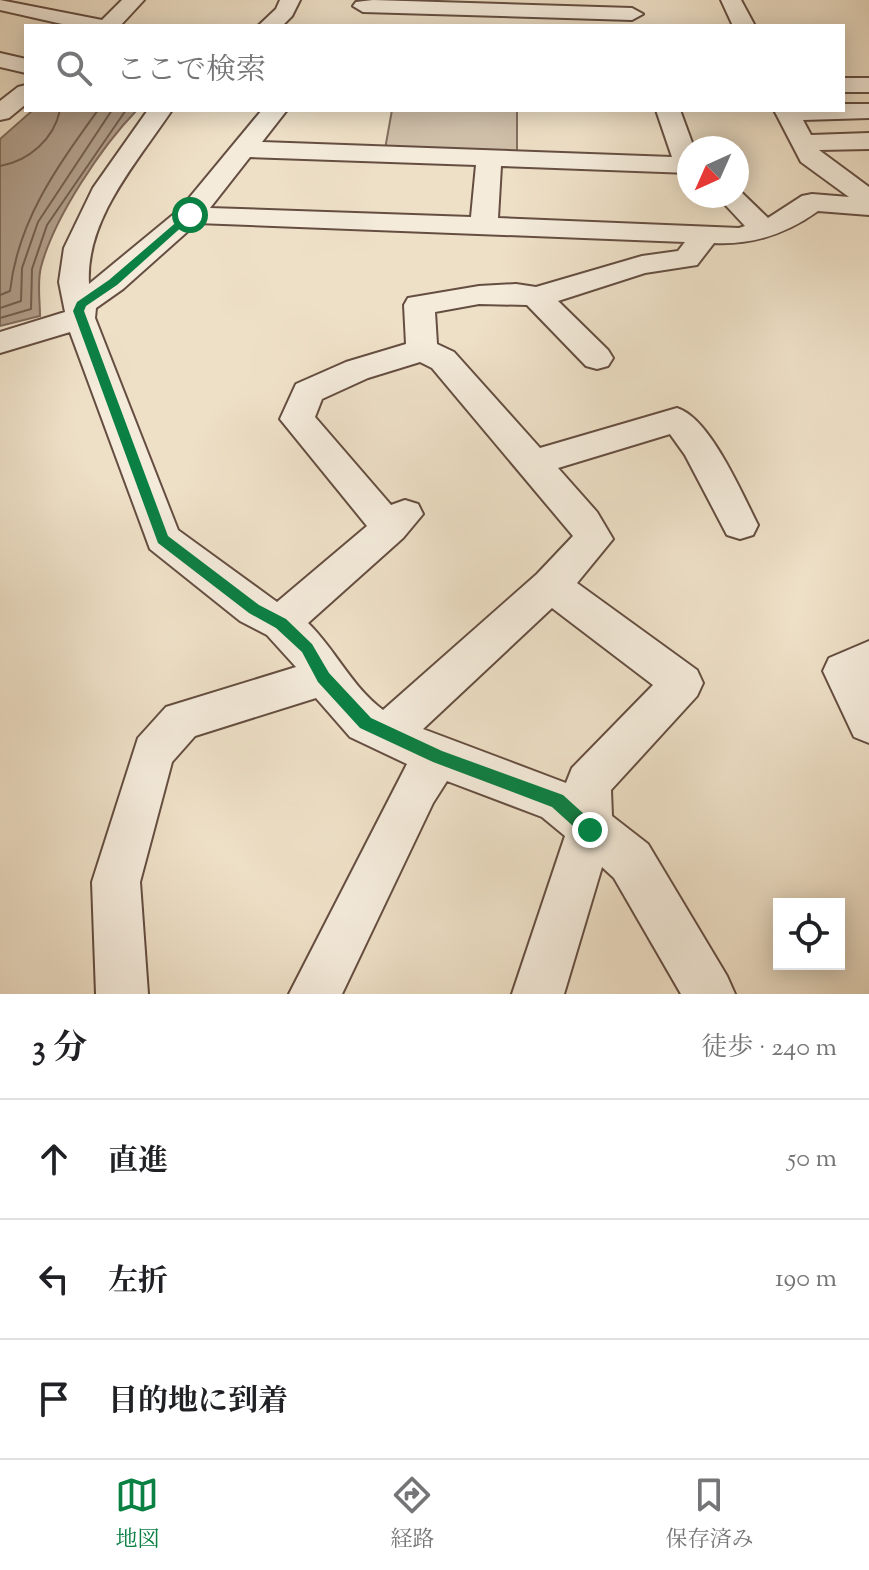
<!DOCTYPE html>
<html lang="ja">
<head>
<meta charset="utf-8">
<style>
  :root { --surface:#fff; --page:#f6f6f6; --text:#202124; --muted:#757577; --line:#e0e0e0; --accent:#0b8043 }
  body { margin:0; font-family:"Sorts Mill Goudy","Noto Serif JP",serif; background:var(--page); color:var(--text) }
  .controls { position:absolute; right:24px; bottom:24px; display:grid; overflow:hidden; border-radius:0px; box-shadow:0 4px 20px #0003 }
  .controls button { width:72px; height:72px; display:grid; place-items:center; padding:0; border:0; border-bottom:2px solid var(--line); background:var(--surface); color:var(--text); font:40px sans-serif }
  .compass { position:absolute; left:677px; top:136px; width:72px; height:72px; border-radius:50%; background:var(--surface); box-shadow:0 4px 20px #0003; rotate:225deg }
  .stop { position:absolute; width:24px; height:24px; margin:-18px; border:6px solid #0b8043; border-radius:50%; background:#fff }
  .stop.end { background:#0b8043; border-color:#fff; box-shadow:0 2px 8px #0008 }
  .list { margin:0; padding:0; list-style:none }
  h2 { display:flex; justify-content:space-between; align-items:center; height:104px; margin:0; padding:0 32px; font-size:34px }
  h2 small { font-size:26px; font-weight:400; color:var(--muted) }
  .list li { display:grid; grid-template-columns:52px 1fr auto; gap:24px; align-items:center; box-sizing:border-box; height:120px; padding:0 32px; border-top:2px solid var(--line) }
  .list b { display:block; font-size:30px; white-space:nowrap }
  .list em { font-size:26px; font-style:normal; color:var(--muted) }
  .icon { flex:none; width:44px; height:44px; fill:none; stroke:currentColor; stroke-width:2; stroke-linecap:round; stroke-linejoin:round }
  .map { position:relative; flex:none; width:869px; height:994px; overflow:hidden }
  .search { position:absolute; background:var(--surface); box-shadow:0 4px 20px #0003; left:24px; right:24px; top:24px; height:88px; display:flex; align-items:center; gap:20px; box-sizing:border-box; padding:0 28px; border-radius:0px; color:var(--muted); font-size:30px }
  .sheet { height:464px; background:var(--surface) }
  nav { display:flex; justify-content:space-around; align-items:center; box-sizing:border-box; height:112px; border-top:2px solid var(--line); background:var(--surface); font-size:22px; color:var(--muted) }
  nav a { display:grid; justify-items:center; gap:4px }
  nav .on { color:var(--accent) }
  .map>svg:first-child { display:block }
</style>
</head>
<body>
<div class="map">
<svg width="869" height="994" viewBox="0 0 869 994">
  <rect width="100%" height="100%" fill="#eee0c7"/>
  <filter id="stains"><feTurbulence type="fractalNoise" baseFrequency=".0025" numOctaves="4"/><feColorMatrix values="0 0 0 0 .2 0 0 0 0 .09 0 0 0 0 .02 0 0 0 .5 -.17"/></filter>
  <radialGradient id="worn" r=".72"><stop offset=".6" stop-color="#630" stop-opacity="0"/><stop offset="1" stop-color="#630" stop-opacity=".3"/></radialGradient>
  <path fill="#cfbfa9" stroke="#836e5e" stroke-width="2" d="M392 110H517V153L385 149Z"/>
  <path fill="#b09e8a" stroke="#806a5b" stroke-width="2" d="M33 110H137C101 147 54 218 41 267 37 282 40 301 40 316L0 326V139Z"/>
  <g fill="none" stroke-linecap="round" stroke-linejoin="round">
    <path stroke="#745e4f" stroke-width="2" d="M0 166C29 161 54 139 60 110
      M0 295 10 291C18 220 57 167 98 110
      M0 308 21 301 22 268 38 222 112 110
      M0 318 31 309 32 269 47 225 126 110"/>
    <defs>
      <path id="street" d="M0 0 102 20 122 0H144L120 26H71L0 10Z
        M280 0H300L292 16 282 26H258L276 9Z
        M373 0 632 8 643 14 632 20 363 12 353 6 356 2Z
        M721 0H741L755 26H733Z
        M0 53 26 59V73L0 67Z
        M843 78H869V92H843Z
        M26 85V104L9 118 0 120V101L18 87Z
        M843 104H869V118L803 120 811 135 869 133V149L819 150 869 187V215L818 211C786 234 753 245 714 243L697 265 645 273 558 301 608 350 613 358 608 366 597 369 586 366 527 305 479 304 435 312 437 344 454 352 540 448 677 408C710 418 742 494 758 525L753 535 740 539 727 535 685 455 670 434 558 468 597 512 613 539 577 583 697 670 703 683 697 696 611 790 612 816 648 844 727 976 735 994H681L614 878 602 867 564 994H512L565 836 542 817 447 781 433 803 342 994H289L407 764 350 737 316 698 195 736 172 762 140 882 148 994H96L92 882 138 738 166 707 296 667 267 635 240 621 150 549 70 332 0 353V332L65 312 59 282 64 248 93 188 148 110H172C138 161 85 219 89 284L180 209 262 110H287L262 142 672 157 656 110H680L694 148H689V173L501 166 498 218 739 228 745 226 717 196H737V190H739L768 218 802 196 812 194 849 197 801 162 774 110H843ZM250 157 476 165 471 217 210 208ZM197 223 685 242 678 251 642 256 536 287 516 284 479 286 408 298 404 305 406 344 346 362 296 384 280 419 367 526 277 602 178 530 95 318 96 308 123 289ZM420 362 432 368 573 536 537 574 383 710C351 686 335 649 308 623L403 538 423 514 418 504 405 500 391 505 315 417 322 399 368 378ZM552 608 653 685 572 768 566 783 423 729Z
        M869 641V743L854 737 823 671 829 658Z"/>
    </defs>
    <use href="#street" stroke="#654e41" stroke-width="4"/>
    <use href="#street" fill="#f4ebdb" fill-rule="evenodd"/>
  </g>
  <path fill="#0b8043" d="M187 213 195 215 117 285 86 306 84 311 168 536 259 605 286 619 312 644 329 673 371 718 442 751 563 795 595 824 598 830 595 836 590 838 584 836 552 807 433 762 360 728 318 682 302 652 276 628 249 613 158 543 73 311 77 302 109 280Z"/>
  <rect width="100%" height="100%" filter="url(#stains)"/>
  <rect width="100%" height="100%" fill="url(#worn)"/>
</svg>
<div class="controls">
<button><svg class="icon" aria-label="locate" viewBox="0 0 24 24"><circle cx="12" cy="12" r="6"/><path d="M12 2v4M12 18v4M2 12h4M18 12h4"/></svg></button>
</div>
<svg class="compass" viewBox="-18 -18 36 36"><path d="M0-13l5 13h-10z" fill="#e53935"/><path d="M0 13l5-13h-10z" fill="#757577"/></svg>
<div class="stop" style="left:190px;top:215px"></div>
<div class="stop end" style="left:590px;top:830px"></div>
<div class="search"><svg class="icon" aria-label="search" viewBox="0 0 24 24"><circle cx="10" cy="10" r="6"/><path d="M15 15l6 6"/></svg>ここで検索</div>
</div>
<section class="sheet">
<h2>3 分<small>徒歩 · 240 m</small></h2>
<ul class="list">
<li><svg class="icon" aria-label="ahead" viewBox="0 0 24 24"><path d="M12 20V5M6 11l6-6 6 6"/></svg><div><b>直進</b></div><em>50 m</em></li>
<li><svg class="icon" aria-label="left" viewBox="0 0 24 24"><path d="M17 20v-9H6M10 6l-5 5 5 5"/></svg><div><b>左折</b></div><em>190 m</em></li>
<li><svg class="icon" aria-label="arrive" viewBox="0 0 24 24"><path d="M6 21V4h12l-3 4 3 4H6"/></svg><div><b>目的地に到着</b></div></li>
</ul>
</section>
<nav>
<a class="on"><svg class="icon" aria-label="map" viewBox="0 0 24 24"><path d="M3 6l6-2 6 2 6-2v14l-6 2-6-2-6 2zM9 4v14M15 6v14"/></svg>地図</a>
<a><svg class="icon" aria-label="directions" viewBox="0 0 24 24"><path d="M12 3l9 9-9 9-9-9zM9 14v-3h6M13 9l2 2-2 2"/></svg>経路</a>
<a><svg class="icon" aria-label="saved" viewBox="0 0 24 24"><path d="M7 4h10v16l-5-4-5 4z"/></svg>保存済み</a>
</nav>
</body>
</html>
